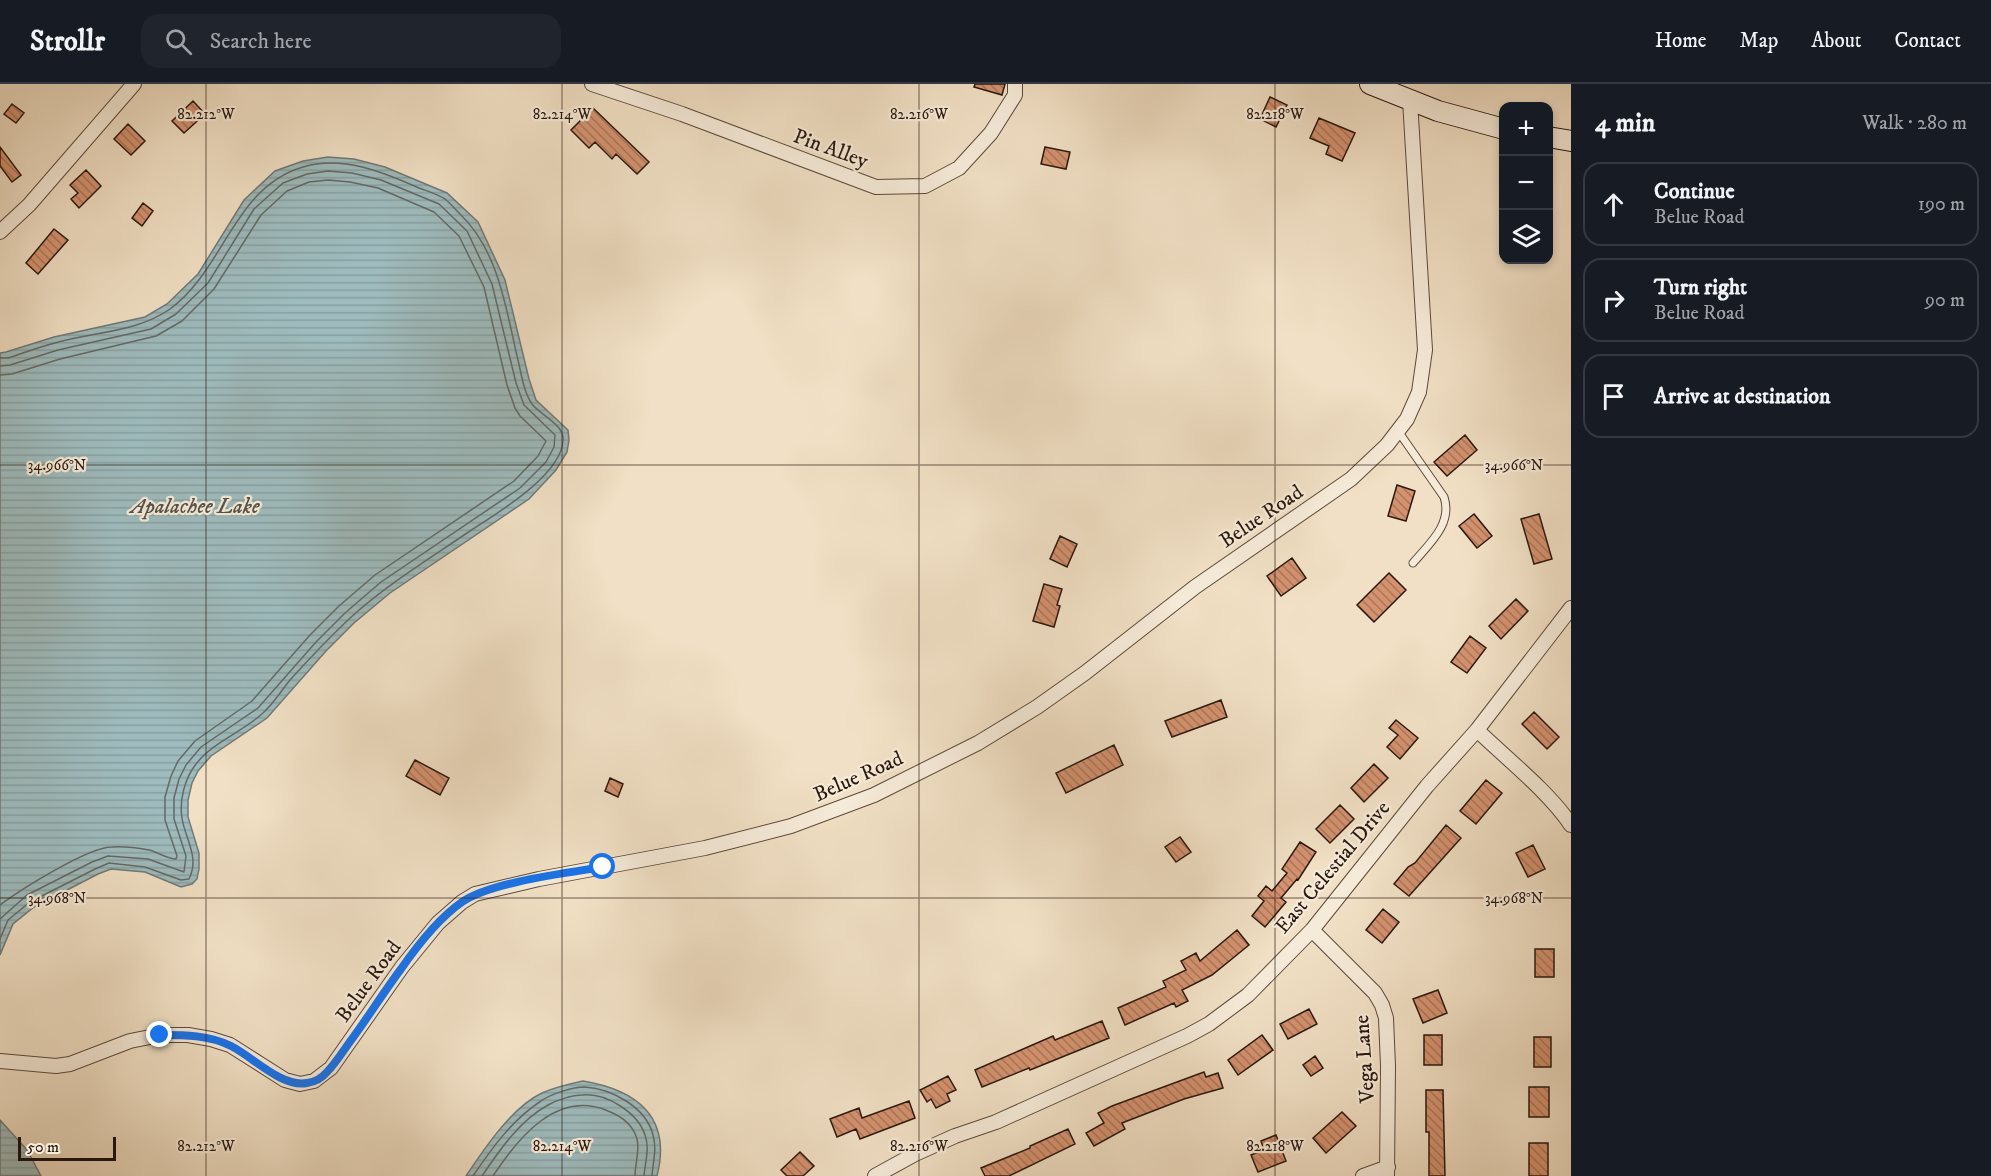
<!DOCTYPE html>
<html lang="en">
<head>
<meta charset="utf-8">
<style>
  :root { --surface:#171b24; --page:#20242c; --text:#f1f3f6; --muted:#9ea1a6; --line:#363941 }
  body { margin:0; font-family:"IM FELL DW Pica",serif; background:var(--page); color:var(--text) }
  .controls { position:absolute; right:18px; top:18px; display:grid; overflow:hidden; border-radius:12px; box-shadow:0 3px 9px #0003 }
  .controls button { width:54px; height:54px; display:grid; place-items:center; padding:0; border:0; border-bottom:2px solid var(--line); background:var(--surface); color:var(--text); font:30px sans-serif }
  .scale { position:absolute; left:18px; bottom:15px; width:98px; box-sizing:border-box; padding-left:6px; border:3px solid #2a180f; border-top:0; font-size:16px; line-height:21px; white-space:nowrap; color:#2a180f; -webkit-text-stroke:4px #f6ebd9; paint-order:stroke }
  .stop { position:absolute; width:18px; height:18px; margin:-14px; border:4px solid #1a73e8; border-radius:50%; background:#fff }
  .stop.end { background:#1a73e8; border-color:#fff; box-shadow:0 2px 6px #0008 }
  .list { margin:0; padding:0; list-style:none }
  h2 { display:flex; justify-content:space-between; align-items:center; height:78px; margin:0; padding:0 24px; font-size:26px }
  h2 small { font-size:20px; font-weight:400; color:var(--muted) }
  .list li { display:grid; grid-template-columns:39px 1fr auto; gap:18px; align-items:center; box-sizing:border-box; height:84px; margin:0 12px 12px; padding:0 12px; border:2px solid var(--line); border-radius:18px }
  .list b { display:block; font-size:22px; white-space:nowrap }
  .list p { margin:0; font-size:20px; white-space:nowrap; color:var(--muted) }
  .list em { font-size:20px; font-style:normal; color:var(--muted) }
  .icon { flex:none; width:33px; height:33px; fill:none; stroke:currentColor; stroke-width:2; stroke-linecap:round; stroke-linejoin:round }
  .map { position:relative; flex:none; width:1571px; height:1092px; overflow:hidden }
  header { display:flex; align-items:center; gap:36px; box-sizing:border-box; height:84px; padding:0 30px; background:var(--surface); border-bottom:2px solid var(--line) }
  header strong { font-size:28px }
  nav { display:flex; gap:33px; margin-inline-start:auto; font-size:21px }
  .search { width:420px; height:54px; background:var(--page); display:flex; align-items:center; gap:15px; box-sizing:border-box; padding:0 21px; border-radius:18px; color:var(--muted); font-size:22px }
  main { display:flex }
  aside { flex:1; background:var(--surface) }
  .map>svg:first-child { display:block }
</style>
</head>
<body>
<header>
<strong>Strollr</strong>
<div class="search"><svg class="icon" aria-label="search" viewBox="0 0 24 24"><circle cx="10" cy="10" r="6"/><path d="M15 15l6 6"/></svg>Search here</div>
<nav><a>Home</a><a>Map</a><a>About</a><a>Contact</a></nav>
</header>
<main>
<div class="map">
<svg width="1571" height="1092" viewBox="0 0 1571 1092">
  <defs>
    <pattern id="water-rules" width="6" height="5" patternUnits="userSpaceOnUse" patternTransform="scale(1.5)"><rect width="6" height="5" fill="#9ebbbd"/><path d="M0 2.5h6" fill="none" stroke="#88a0a1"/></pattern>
    <pattern id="building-back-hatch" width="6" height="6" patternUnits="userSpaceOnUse" patternTransform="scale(1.5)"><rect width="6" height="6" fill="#d4926f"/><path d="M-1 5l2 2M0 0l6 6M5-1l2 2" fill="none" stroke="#ac765a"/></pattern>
  </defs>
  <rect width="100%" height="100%" fill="#f1e0c5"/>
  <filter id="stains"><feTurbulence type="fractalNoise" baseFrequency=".00333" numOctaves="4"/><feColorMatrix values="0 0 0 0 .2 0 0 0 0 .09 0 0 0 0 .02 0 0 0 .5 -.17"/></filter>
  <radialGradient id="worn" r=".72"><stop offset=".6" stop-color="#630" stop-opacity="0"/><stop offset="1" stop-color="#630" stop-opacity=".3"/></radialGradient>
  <path fill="url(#water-rules)" stroke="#707a77" stroke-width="1.5" d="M328 73 354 75 385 83 447 109 478 138 505 196 529 295 536 316 568 346 569 356 567 368 556 386 529 415 390 509 354 539 326 567 267 634 211 672 198 687 192 699 188 716V733L199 769V785L197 795 192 800 181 803 145 788 111 785 98 790 34 823 13 840 0 871V269L6 268 54 253 145 233 167 220 198 190 244 116 275 87 303 77Z
    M583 997C637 1006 672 1033 657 1092H466C484 1065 512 1023 542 1009 555 1003 569 1000 583 997Z
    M0 1036 27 1066 41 1092H0Z"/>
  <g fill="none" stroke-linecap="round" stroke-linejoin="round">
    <path stroke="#646a66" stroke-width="1.5" d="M0 274H8C24 269 39 263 55 259 93 248 138 248 170 225 224 186 234 103 303 83 342 71 383 88 419 104 427 107 437 110 445 115 450 119 455 125 460 130 498 166 506 224 517 272 521 287 523 307 532 320 540 331 564 340 563 356 562 391 496 430 470 447 429 475 386 501 349 535 329 554 309 575 290 596 281 607 274 619 263 629 243 648 214 657 196 680 185 694 179 716 182 734 185 755 200 773 189 795L181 796 145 783 109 779 95 785 30 818 8 836 0 855
      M0 282 10 281 58 266 151 245 176 230 208 199 254 125 283 99 307 90 328 87 352 89 381 96 439 120 467 147 492 200 516 299 524 321 555 351 554 363 546 378 520 404 381 498 345 529 316 558 258 624 201 663 186 681 179 695 174 714V735L186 772 184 788 148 775 108 772 92 778 27 811 0 835
      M0 291 12 290 60 275 156 252 182 237 214 205 261 131 287 107 309 98 328 96 350 98 378 104 434 128 459 152 484 203 507 301 515 324 520 332 546 357 538 372 514 397 375 491 339 522 310 551 252 617 195 657 178 677 171 692 165 713V736L177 772 176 775C167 775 158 768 149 766 138 764 123 762 112 763 88 763 20 806 0 821
      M473 1092C492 1064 512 1036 541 1017 551 1010 572 1003 585 1003 612 1005 646 1023 653 1051 657 1065 653 1078 652 1092
      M482 1092C499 1067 520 1036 548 1021 557 1016 572 1011 583 1011 607 1009 638 1029 645 1051 650 1065 645 1078 644 1092
      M493 1092C518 1054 557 1005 608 1027 621 1032 633 1041 637 1055 640 1068 635 1079 635 1092"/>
  </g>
  <path fill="url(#building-back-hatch)" stroke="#2a180f" stroke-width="1.5" d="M975 0H1005L1002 11 974 3Z
    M1270 13 1287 21 1276 43 1260 35Z
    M193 17 205 30 184 49 172 37Z
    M12 20 24 29 16 39 4 30Z
    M593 24 649 78 637 90 616 70 612 75 595 58 589 64 571 46Z
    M1319 34 1355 49 1342 77 1326 70 1329 62 1310 54Z
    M128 40 145 57 131 71 114 55Z
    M0 63 21 91 12 98 0 82Z
    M1045 63 1070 68 1066 85 1041 80Z
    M86 86 101 102 79 124 71 115 78 109 70 101Z
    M143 119 153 127 142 142 132 134Z
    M54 145 68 156 38 190 26 179Z
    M1465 351 1477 366 1447 392 1434 378Z
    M1397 401 1415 407 1406 437 1388 432Z
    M1474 430 1492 452 1477 464 1459 442Z
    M1539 430 1552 475 1534 480 1521 435Z
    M1060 452 1077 460 1067 483 1050 475Z
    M1292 474 1306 494 1281 512 1267 492Z
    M1389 489 1406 506 1374 538 1357 521Z
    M1044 500 1062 505 1057 521 1060 522 1054 543 1033 537Z
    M1516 515 1528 527 1501 555 1489 542Z
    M1470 552 1486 564 1467 589 1451 578Z
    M1221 616 1227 633 1172 653 1165 637Z
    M1534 628 1559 653 1547 665 1522 640Z
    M1396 636 1418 654 1400 675 1387 663 1398 651 1389 644Z
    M1114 661 1123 681 1066 709 1056 689Z
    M415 676 449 694 440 711 406 692Z
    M1374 680 1388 694 1364 718 1351 704Z
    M610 694 623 700 618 713 605 707Z
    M1486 696 1502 709 1476 740 1460 727Z
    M1340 721 1354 735 1330 759 1316 745Z
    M1446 741 1461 754 1409 812 1394 800 1408 783 1415 779Z
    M1180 753 1191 768 1176 778 1165 763Z
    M1300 758 1316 768 1298 796 1297 795 1281 814 1286 818 1265 843 1252 832 1264 817 1258 812 1266 802 1272 807 1287 789 1282 785Z
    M1533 761 1545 785 1528 793 1516 769Z
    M1383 825 1399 838 1382 859 1366 846Z
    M1237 846 1249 861 1212 891 1182 906 1188 917 1176 923 1174 919 1125 941 1118 924 1166 903 1163 897 1186 886 1181 877 1196 869 1200 877Z
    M1535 865H1554V893H1535Z
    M1438 906 1447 929 1423 939 1413 915Z
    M1309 925 1317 940 1288 955 1280 940Z
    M1102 937 1109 954 1030 986 1029 984 982 1003 975 986 1053 952 1055 956Z
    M1262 951 1273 966 1238 991 1228 976Z
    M1424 951H1442V981H1424Z
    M1534 953H1551V983H1534Z
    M1315 972 1323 984 1311 992 1303 981Z
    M1204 988 1206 993 1218 989 1223 1004 1184 1015 1122 1039 1125 1045 1094 1062 1086 1049 1104 1039 1098 1029 1112 1022Z
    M948 992 956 1006 947 1010 950 1017 936 1024 931 1015 927 1018 920 1006Z
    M1529 1003H1549V1033H1529Z
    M1426 1006H1443L1445 1092H1429V1048H1426Z
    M909 1017 915 1034 860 1055 856 1045 837 1053 830 1035 859 1024 862 1034Z
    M1342 1028 1356 1042 1326 1069 1313 1054Z
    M1068 1045 1075 1060 1009 1092H985L981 1084 1030 1064V1062Z
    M1276 1051 1286 1077 1258 1088 1251 1071 1264 1066 1261 1057Z
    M1529 1059H1548V1092H1529Z
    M800 1068 814 1082 803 1092H787L781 1086Z"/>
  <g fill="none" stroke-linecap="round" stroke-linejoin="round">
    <defs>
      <path id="lane" d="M1398 347 1444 413C1453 440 1429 460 1413 479"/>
      <path id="street" d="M592 0 682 30 876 103 925 102 959 84 991 49 1015 11V0
        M0 148 29 121 134 0
        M1477 646C1506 674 1549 708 1571 741
        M1312 846 1375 909 1382 921 1386 934 1388 982 1387 1092
        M0 977 56 982 70 980 130 957 160 951H188L211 955 230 961 285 996 300 1000 314 997 331 984 402 883 438 839 462 818 475 810 539 795 705 764 791 742 874 711 978 659 1037 623 1085 589 1195 503 1351 395 1387 361 1407 335 1419 308 1425 266 1410 16
        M875 1092 915 1070 955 1052 996 1038 1187 952 1209 940 1248 911 1312 846 1427 702 1477 646 1571 524
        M1363 1092 1388 1083"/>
      <path id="secondary" d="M1370 0 1438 27 1504 45
        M1548 53 1571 57"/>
    </defs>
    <use href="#lane" stroke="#5c4a3c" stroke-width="9"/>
    <use href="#street" stroke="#5c4a3c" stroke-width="16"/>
    <use href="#secondary" stroke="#2a180f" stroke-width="22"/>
    <use href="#lane" stroke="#f6ebd9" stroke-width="7"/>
    <use href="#street" stroke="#f6ebd9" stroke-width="14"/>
    <use href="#secondary" stroke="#f6ebd9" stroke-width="20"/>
  </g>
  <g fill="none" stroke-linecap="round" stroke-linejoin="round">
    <path stroke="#1a73e8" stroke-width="8" d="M160 951C185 951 209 951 231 962 253 973 282 1004 307 999 315 998 322 994 327 988 335 980 342 969 349 959 367 935 383 909 401 885 417 862 439 834 462 818 491 798 566 789 603 783"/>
  </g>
  <path fill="none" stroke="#2a180f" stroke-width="1.5" stroke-opacity="0.45" d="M206 0V1092M562 0V1092M919 0V1092M1275 0V1092M0 381H1571M0 814H1571"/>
  <g text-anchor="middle" stroke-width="4.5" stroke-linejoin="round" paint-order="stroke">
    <g font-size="21" fill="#2a180f" stroke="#f6ebd9">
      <text transform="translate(831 64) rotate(20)" y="7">Pin Alley</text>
      <text transform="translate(1261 432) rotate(-34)" y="7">Belue Road</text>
      <text transform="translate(858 692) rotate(-24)" y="7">Belue Road</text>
      <text transform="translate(1332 783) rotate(-50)" y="7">East Celestial Drive</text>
      <text transform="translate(368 897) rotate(-54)" y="7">Belue Road</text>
      <text transform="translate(1364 975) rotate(-94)" y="7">Vega Lane</text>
    </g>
    <g font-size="22" font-style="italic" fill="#53514c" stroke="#f6ebd9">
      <text x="195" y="429">Apalachee Lake</text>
    </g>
  </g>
  <g font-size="15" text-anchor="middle" fill="#2a180f" stroke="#f6ebd9" stroke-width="4.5" stroke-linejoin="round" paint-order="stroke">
    <text x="206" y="35">82.212°W</text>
    <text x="562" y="35">82.214°W</text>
    <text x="919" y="35">82.216°W</text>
    <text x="1275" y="35">82.218°W</text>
    <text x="1514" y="386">34.966°N</text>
    <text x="57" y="386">34.966°N</text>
    <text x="1514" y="819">34.968°N</text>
    <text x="57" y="819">34.968°N</text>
    <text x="206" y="1067">82.212°W</text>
    <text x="562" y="1067">82.214°W</text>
    <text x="919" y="1067">82.216°W</text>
    <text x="1275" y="1067">82.218°W</text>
  </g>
  <rect width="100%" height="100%" filter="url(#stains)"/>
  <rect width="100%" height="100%" fill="url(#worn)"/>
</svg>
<div class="controls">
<button>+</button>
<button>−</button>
<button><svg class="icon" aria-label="layers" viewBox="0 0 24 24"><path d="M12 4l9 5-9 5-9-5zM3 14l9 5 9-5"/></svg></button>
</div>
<div class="scale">50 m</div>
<div class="stop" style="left:603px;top:783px"></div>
<div class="stop end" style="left:160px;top:951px"></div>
</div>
<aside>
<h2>4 min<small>Walk · 280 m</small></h2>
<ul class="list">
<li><svg class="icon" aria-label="ahead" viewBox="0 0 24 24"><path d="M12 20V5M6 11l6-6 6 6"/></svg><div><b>Continue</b><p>Belue Road</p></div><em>190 m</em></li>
<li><svg class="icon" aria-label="right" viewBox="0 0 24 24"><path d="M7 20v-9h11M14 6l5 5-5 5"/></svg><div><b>Turn right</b><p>Belue Road</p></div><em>90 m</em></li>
<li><svg class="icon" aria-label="arrive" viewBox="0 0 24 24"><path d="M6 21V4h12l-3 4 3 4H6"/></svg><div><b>Arrive at destination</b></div></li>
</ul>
</aside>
</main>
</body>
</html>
